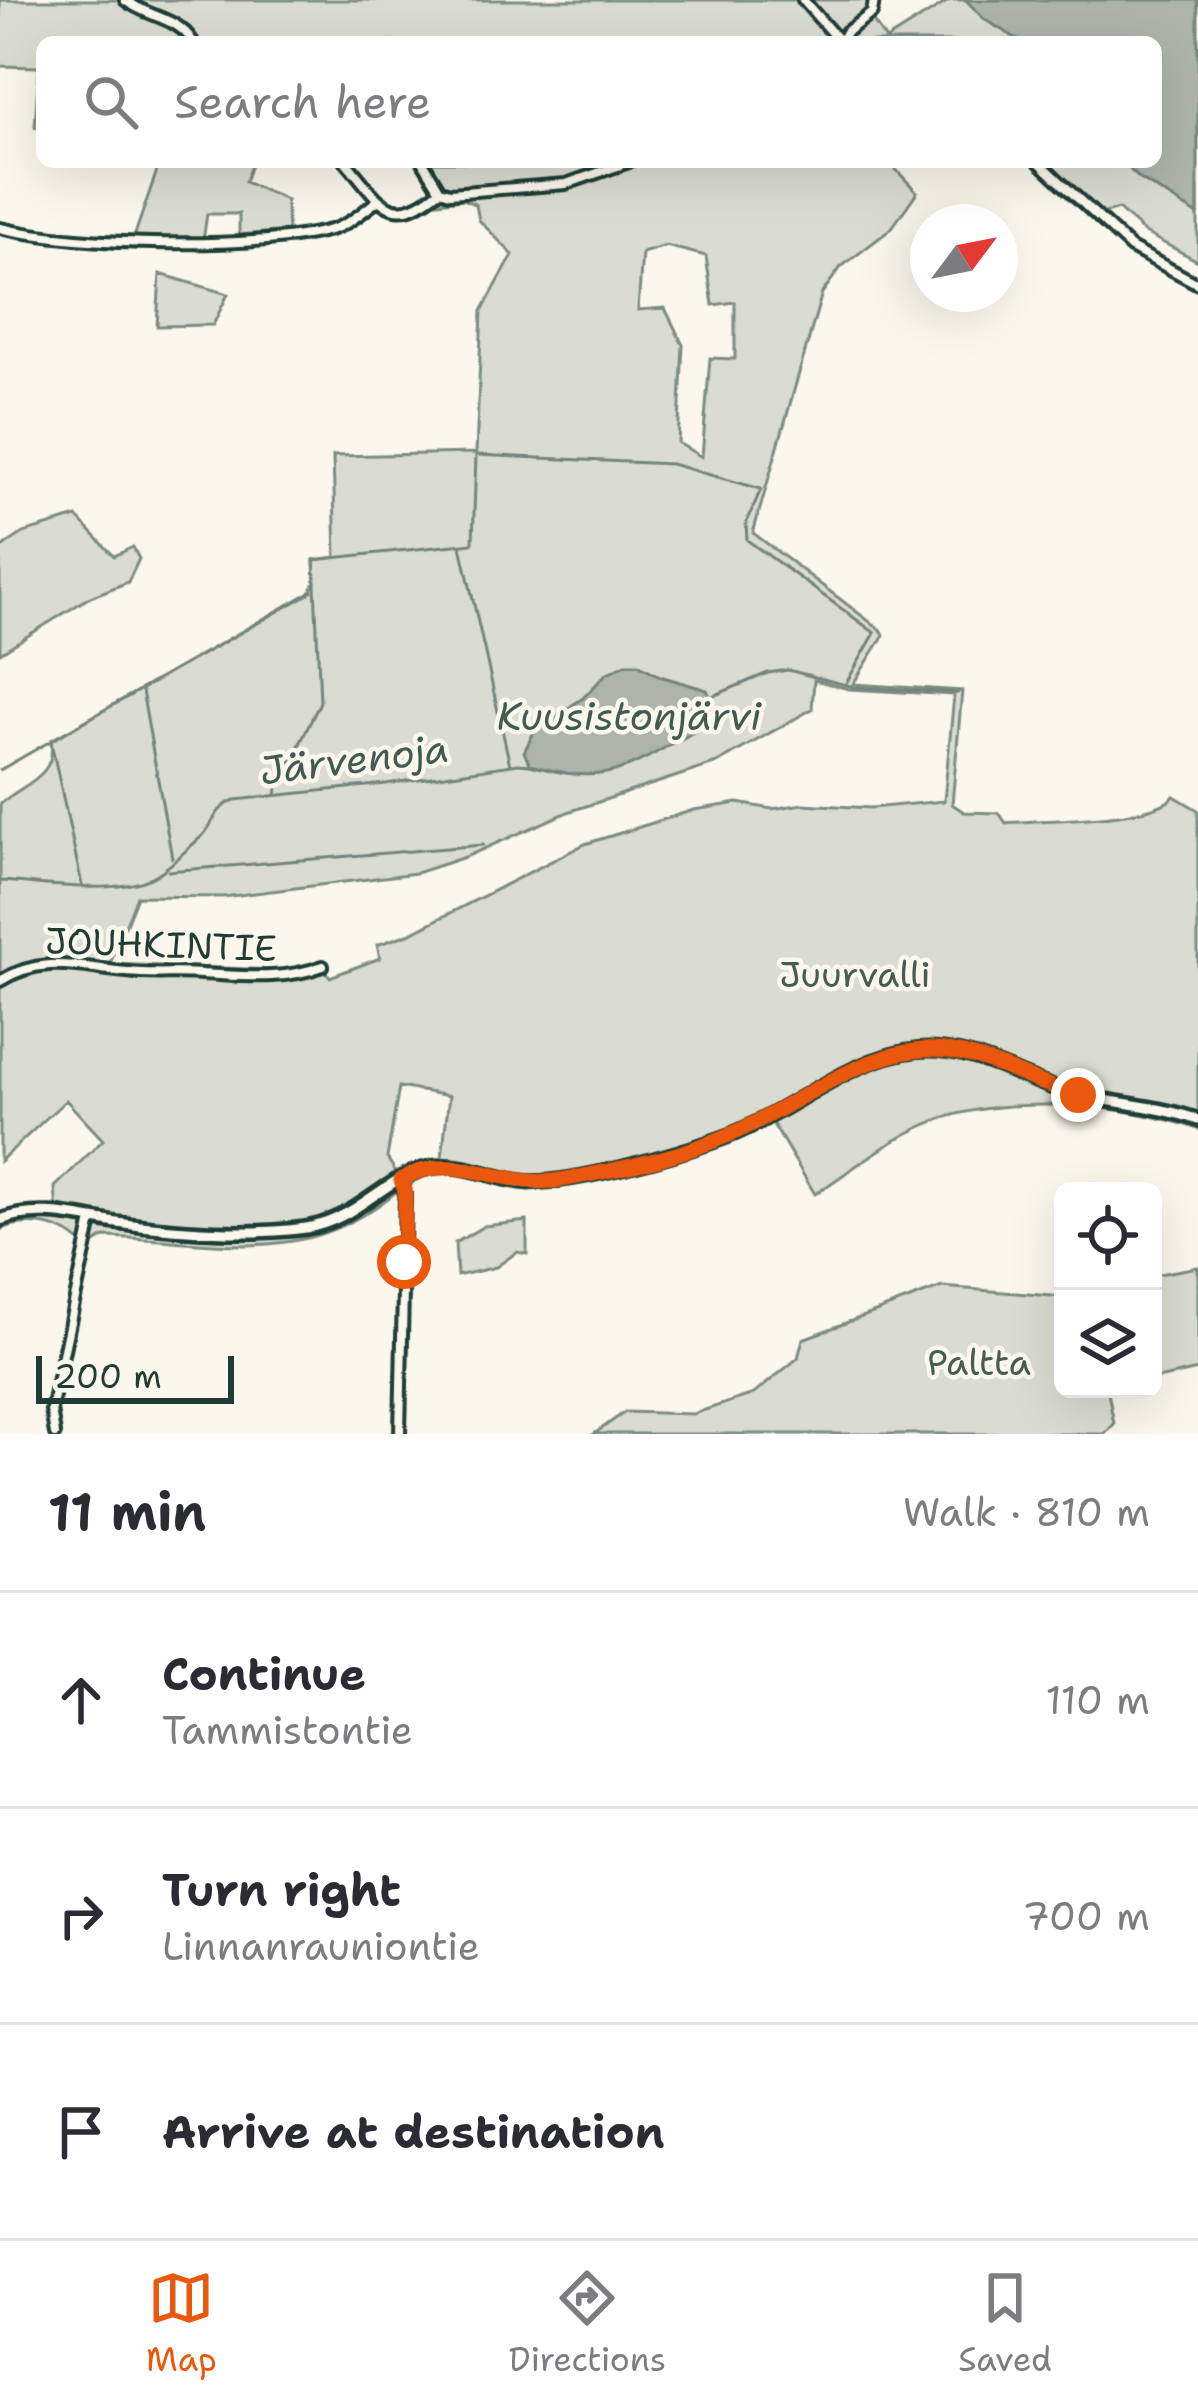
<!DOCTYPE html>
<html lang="en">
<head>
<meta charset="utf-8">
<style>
  :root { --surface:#fff; --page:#f7f7f7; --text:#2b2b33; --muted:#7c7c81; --line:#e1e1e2; --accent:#ea580c }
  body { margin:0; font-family:"Shantell Sans",sans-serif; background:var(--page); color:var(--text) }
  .controls { position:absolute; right:36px; bottom:36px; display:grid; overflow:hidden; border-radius:18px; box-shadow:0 12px 48px #0002 }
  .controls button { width:108px; height:108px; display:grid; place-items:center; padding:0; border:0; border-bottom:3px solid var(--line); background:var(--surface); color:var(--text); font:60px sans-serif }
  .compass { position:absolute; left:910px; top:204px; width:108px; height:108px; border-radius:50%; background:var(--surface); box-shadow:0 12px 48px #0002; rotate:58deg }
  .scale { position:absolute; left:36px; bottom:30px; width:198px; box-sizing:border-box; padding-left:12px; border:6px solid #1f3d34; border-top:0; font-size:33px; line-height:42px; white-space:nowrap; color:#1f3d34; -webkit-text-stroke:9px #fbf7ec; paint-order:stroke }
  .stop { position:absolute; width:36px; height:36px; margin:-27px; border:9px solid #ea580c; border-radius:50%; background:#fff }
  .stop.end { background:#ea580c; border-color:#fff; box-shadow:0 3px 12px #0008 }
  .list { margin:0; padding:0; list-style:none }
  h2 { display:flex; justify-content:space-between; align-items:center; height:156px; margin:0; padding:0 48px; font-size:51px }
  h2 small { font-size:39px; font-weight:400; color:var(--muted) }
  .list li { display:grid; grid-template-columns:78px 1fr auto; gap:36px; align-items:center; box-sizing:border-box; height:216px; padding:0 48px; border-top:3px solid var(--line) }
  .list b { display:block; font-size:45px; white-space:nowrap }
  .list p { margin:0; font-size:39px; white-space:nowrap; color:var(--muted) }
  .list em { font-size:39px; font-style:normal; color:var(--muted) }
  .icon { flex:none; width:66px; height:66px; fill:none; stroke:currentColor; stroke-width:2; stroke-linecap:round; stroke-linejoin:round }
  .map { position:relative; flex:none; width:1198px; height:1434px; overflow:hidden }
  .search { position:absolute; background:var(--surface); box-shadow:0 12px 48px #0002; left:36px; right:36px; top:36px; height:132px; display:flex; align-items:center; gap:30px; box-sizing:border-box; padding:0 42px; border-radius:18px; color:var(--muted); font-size:45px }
  .sheet { height:804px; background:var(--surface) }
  nav { display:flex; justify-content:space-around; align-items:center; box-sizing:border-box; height:168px; border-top:3px solid var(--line); background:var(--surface); font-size:33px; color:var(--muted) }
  nav a { display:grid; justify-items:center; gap:6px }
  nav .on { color:var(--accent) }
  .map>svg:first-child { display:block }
</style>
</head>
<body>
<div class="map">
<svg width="1198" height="1434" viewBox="0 0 1198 1434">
  <rect width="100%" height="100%" fill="#fbf7ec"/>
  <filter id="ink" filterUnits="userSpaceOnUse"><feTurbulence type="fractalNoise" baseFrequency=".00833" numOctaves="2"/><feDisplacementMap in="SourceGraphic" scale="24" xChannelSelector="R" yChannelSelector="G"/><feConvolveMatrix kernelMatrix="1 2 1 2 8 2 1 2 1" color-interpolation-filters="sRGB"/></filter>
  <g filter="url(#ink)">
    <path fill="#dbdcd1" stroke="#7d8c82" stroke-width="3" fill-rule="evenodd" d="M0 0H870L856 24 872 20 886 40 950 0H988L1051 42H42V129L35 127 39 67 0 66Z
      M160 162H252L245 182 286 200 288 231 239 235V214H207L203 241 133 240Z
      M423 162H889L917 192 891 229 841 267 822 293 753 533 882 631 884 635 853 684 962 691 952 804 964 812 999 813 1006 823C1041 819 1156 821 1174 796L1198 810V1129C1125 1103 997 1093 925 1125 886 1142 850 1171 815 1194L768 1116C707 1147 597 1177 528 1183V1190L504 1186 508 1180 441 1166 449 1096 399 1087 387 1158 401 1180 434 1167 433 1173 414 1181 405 1194 403 1186C305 1271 223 1240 105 1237L86 1248C65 1224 29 1217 0 1230V1220L57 1213 55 1187 103 1140 66 1100 0 1161V804C24 783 57 777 51 740L309 594 315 582 314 560 336 557 333 456 476 453 482 311 513 255 479 220 476 205 463 199 438 202 440 190ZM666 246 706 256 713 305 735 302V359L710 358 702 457 678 443 683 345 665 308 638 310 642 253ZM814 680 849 689 954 695 944 801 871 808 803 804 772 809 738 803 694 810 585 844 411 933 377 945 380 958 330 977 323 966 272 976 275 970 110 964 137 896 223 897 416 873 465 857 568 812 717 763 812 709Z
      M1039 162H1156L1198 188V261L1145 233 1118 209 1096 216Z
      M160 274 228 294 213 325 157 326Z
      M77 517 114 556 133 547 139 559 128 582 90 597 0 653V549L23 533Z
      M527 1221V1254L517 1252 496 1267 457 1276 455 1243 484 1226Z
      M1198 1267V1370L1153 1380V1275Z
      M942 1287 1063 1297V1389H1116L1108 1392 1114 1424 1105 1434H594L625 1412 693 1414 754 1394 798 1358 803 1339Z"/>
    <path fill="#adb4aa" stroke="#74847b" stroke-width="3" d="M966 0H1198V215L1140 179 1122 162H1156V42H1022L984 19Z
      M626 664H638L660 676 707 690 714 705C703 732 689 734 666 747 612 779 590 781 530 765L524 752 535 730 583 698 606 674Z"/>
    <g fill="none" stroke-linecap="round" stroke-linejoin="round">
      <path stroke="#74847b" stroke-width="3" d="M461 546 510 765
        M142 691 172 858
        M713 696 768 673 788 670 854 687 958 693
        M51 742 82 885
        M0 770 312 591
        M276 795 279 778 292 760 320 702 314 560 473 543 476 455 671 464 761 489 746 524 747 540 875 633 845 685
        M168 871 483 845
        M0 881C40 883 113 895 148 879 167 871 182 853 199 839 214 827 213 808 235 800L386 784 518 764 530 765"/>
      <defs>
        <path id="minor" d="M125 0C148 18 177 16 193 42
          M803 0 839 41
          M840 42 846 32 872 13 874 0
          M346 162C380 201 390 231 440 190
          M423 162 440 190 450 193 566 184 629 162
          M1039 162 1131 248 1198 284
          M0 228C77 246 254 250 330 230 348 225 363 212 377 201
          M0 981C44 954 80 968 127 972 152 975 177 972 202 974 244 976 283 981 323 966
          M55 1434 51 1410 92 1220
          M400 1434 405 1194 401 1181"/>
        <path id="tertiary" d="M0 1220C42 1205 82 1219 125 1224 182 1231 249 1236 306 1228 357 1220 385 1177 427 1168 462 1160 492 1179 525 1182 570 1185 675 1155 720 1139 786 1116 847 1057 918 1050 974 1045 1022 1081 1074 1094 1116 1104 1157 1105 1198 1120"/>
      </defs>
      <use href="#minor" stroke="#1f3d34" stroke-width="16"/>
      <use href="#tertiary" stroke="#1f3d34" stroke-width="18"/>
      <use href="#minor" stroke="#fbf7ec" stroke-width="8"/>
      <use href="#tertiary" stroke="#fbf7ec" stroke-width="9"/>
    </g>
  </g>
  <g fill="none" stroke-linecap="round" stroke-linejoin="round" filter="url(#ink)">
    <path stroke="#ea580c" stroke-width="15" d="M404 1262 405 1190 401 1180C453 1148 504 1190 561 1180 613 1171 681 1156 729 1135 791 1109 853 1056 921 1050 976 1046 1026 1082 1078 1095"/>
  </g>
  <g text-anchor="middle" stroke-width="9" stroke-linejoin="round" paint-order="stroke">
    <g font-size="36" fill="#1f3d34" stroke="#fbf7ec">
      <text transform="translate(161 944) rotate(2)" y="13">JOUHKINTIE</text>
    </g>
    <g font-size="36" fill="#455d53" stroke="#fbf7ec">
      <text x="855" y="987">Juurvalli</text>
      <text x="979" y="1375">Paltta</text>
    </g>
    <g font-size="39" font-style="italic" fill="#425b52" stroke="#fbf7ec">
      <text x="629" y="730">Kuusistonjärvi</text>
      <text transform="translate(354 759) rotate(-7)" y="14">Järvenoja</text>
    </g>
  </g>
</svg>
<div class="controls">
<button><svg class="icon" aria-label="locate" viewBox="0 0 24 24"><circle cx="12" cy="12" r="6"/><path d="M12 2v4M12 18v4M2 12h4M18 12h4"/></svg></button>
<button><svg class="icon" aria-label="layers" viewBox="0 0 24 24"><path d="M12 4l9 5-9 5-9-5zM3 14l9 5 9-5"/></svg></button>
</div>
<svg class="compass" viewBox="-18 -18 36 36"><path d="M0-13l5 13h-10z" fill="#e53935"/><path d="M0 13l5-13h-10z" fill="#7c7c81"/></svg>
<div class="scale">200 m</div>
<div class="stop" style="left:404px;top:1262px"></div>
<div class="stop end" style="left:1078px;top:1095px"></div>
<div class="search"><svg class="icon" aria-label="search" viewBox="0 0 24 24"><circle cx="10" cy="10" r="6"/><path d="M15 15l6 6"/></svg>Search here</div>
</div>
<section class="sheet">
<h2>11 min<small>Walk · 810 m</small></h2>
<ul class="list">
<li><svg class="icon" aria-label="ahead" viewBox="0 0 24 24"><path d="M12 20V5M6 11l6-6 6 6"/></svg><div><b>Continue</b><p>Tammistontie</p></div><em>110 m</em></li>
<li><svg class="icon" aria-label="right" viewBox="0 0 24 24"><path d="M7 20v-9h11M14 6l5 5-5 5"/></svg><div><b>Turn right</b><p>Linnanrauniontie</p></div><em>700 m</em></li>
<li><svg class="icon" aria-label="arrive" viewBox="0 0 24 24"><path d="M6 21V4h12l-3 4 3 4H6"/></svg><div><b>Arrive at destination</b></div></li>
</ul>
</section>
<nav>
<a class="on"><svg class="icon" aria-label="map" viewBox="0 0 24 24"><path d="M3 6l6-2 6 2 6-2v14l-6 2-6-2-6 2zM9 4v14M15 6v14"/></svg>Map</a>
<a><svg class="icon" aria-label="directions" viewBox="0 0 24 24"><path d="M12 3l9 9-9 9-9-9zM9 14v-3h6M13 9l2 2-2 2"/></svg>Directions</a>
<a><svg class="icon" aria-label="saved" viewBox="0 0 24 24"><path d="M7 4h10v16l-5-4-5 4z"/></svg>Saved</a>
</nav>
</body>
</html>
